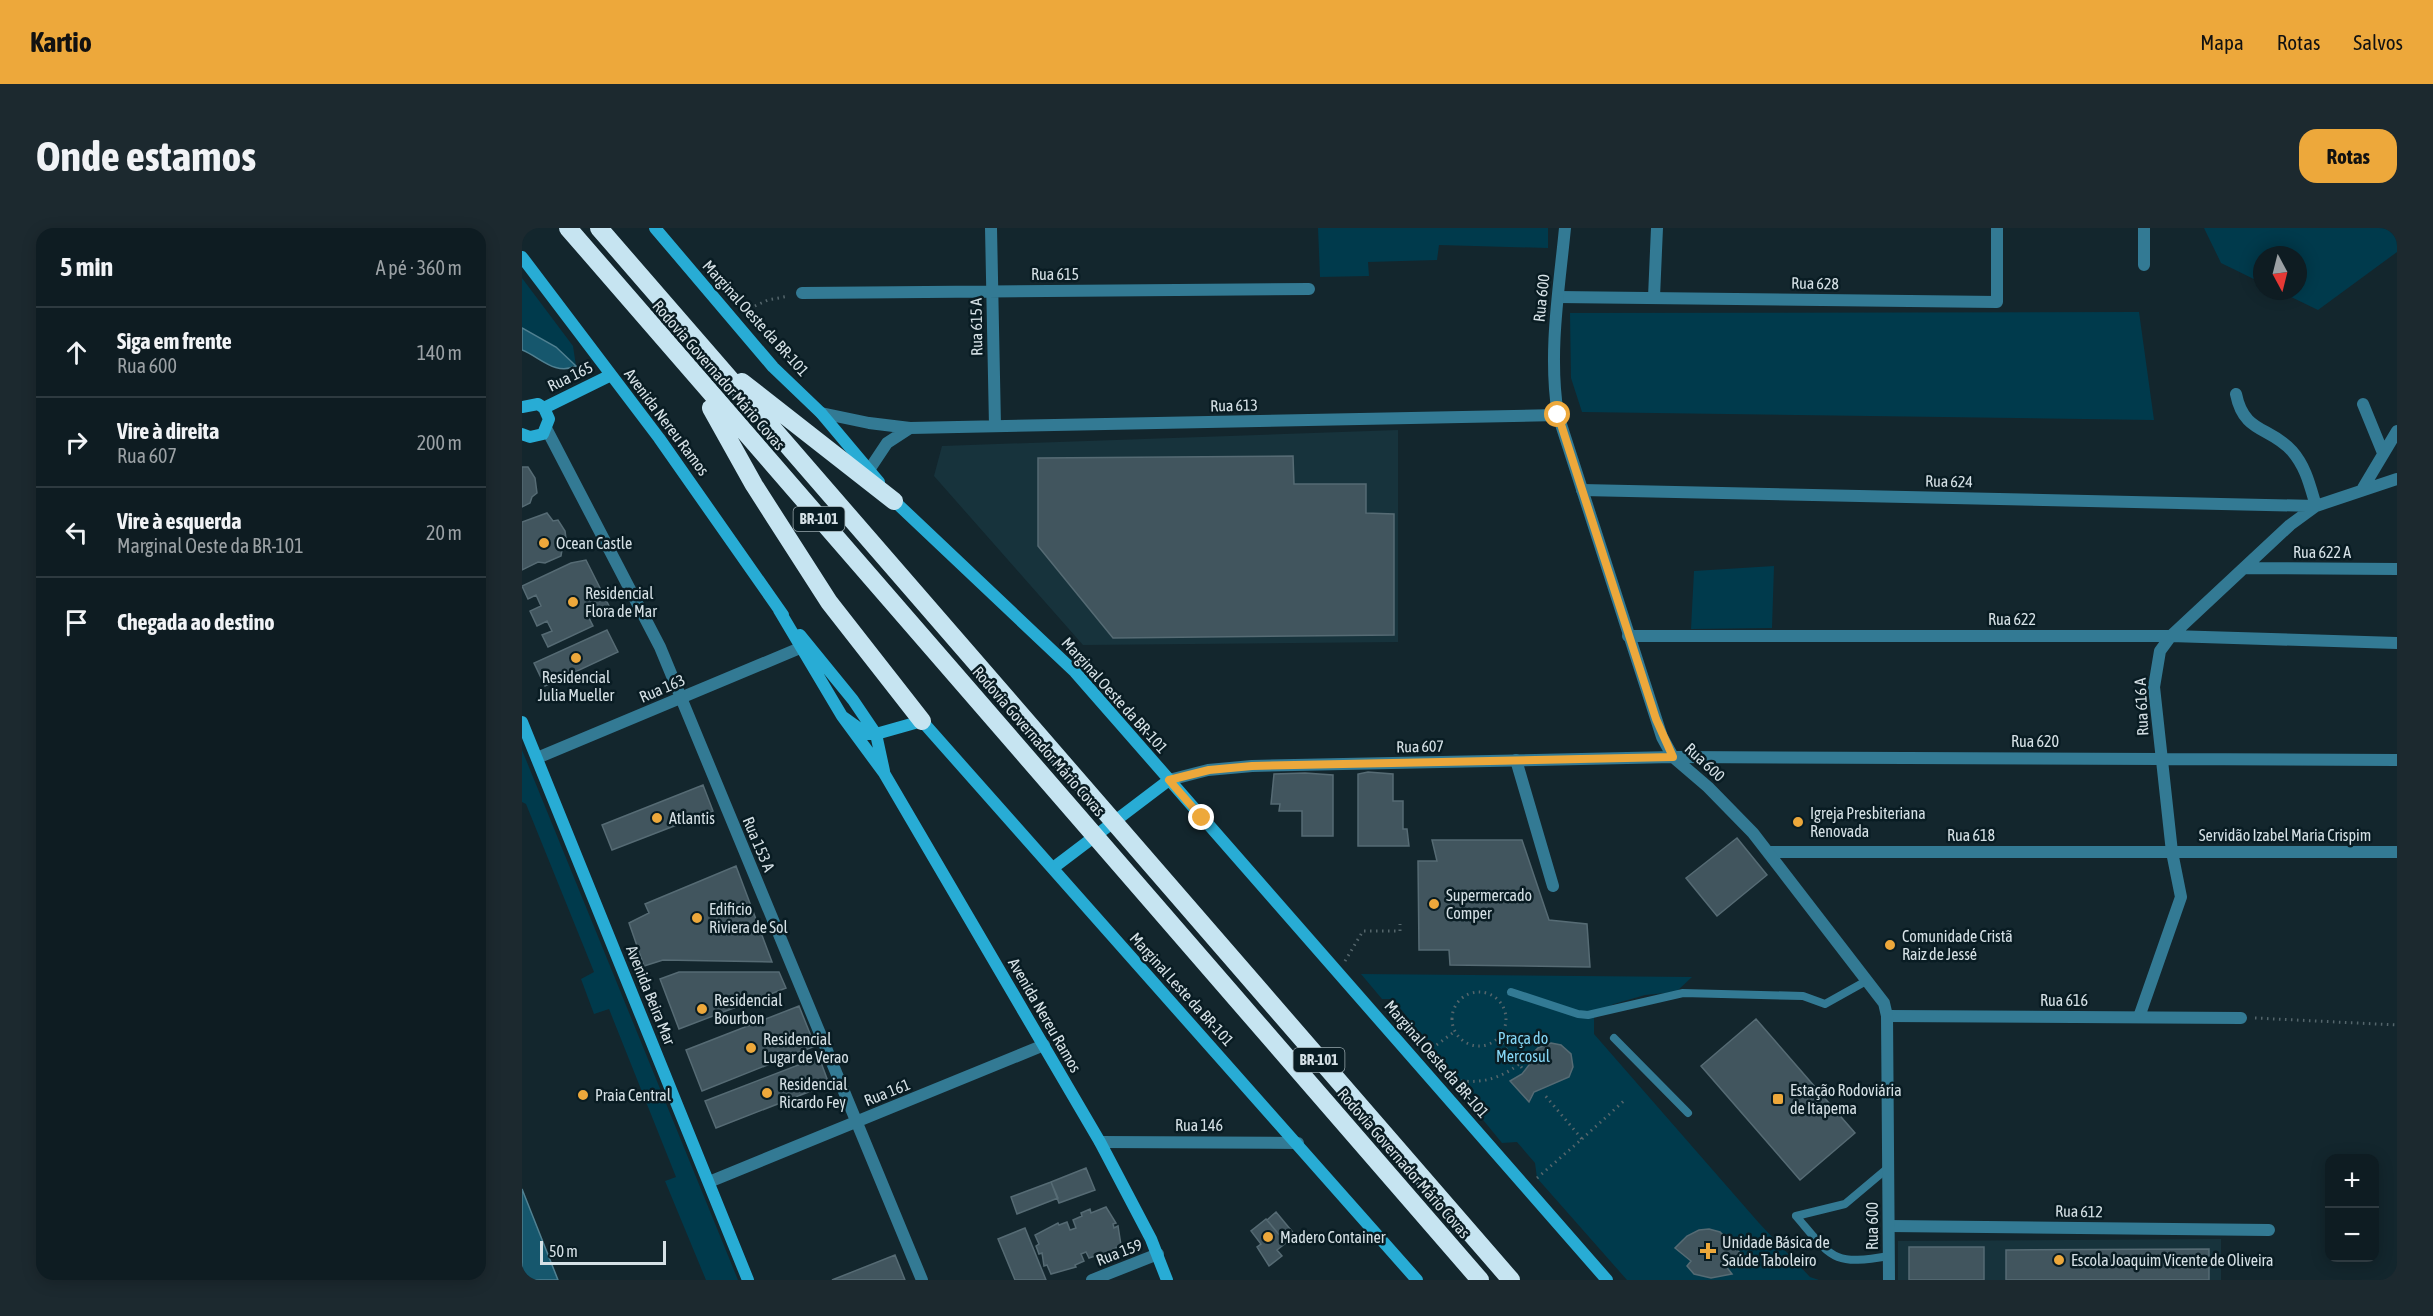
<!DOCTYPE html>
<html lang="pt">
<head>
<meta charset="utf-8">
<style>
  :root { --surface:#0e1c22; --page:#1c292f; --text:#f1f3f6; --muted:#9ba1a5; --line:#2e3a40; --accent:#eda83b }
  body { margin:0; font-family:"Asap Condensed",sans-serif; background:var(--page); color:var(--text) }
  .controls { position:absolute; right:18px; bottom:18px; display:grid; overflow:hidden; border-radius:12px; box-shadow:0 3px 15px #0003 }
  .controls button { width:54px; height:54px; display:grid; place-items:center; padding:0; border:0; border-bottom:2px solid var(--line); background:var(--surface); color:var(--text); font:30px sans-serif }
  .compass { position:absolute; left:1731px; top:18px; width:54px; height:54px; border-radius:50%; background:var(--surface); box-shadow:0 3px 15px #0003; rotate:173deg }
  .scale { position:absolute; left:18px; bottom:15px; width:126px; box-sizing:border-box; padding-left:6px; border:3px solid #d6e1e6; border-top:0; font-size:16px; line-height:21px; white-space:nowrap; color:#d6e1e6; -webkit-text-stroke:4px #091c23; paint-order:stroke }
  .stop { position:absolute; width:18px; height:18px; margin:-14px; border:4px solid #eda83b; border-radius:50%; background:#fff }
  .stop.end { background:#eda83b; border-color:#fff; box-shadow:0 2px 6px #0008 }
  .list { margin:0; padding:0; list-style:none }
  h2 { display:flex; justify-content:space-between; align-items:center; height:78px; margin:0; padding:0 24px; font-size:26px }
  h2 small { font-size:20px; font-weight:400; color:var(--muted) }
  .list li { display:grid; grid-template-columns:39px 1fr auto; gap:18px; align-items:center; box-sizing:border-box; height:90px; padding:0 24px; border-top:2px solid var(--line) }
  .list b { display:block; font-size:22px; white-space:nowrap }
  .list p { margin:0; font-size:20px; white-space:nowrap; color:var(--muted) }
  .list em { font-size:20px; font-style:normal; color:var(--muted) }
  .icon { flex:none; width:33px; height:33px; fill:none; stroke:currentColor; stroke-width:2; stroke-linecap:round; stroke-linejoin:round }
  .map { position:relative; flex:none; width:1875px; height:1052px; overflow:hidden; border-radius:18px }
  header { display:flex; align-items:center; gap:36px; box-sizing:border-box; height:84px; padding:0 30px; background:var(--accent); color:#111 }
  header strong { font-size:28px }
  nav { display:flex; gap:33px; margin-inline-start:auto; font-size:21px }
  .intro { display:flex; align-items:center; justify-content:space-between; box-sizing:border-box; height:144px; padding:0 36px }
  h1 { margin:0; font-size:42px }
  .button { padding:15px 27px; border-radius:18px; background:var(--accent); color:#111; font-size:21px; font-weight:700 }
  main { display:flex; gap:36px; padding:0 36px }
  aside { flex:1; background:var(--surface); border-radius:18px; box-shadow:0 3px 15px #0003 }
  .map>svg:first-child { display:block }
</style>
</head>
<body>
<header>
<strong>Kartio</strong>
<nav><a>Mapa</a><a>Rotas</a><a>Salvos</a></nav>
</header>
<div class="intro"><h1>Onde estamos</h1><a class="button">Rotas</a></div>
<main>
<aside>
<h2>5 min<small>A pé · 360 m</small></h2>
<ul class="list">
<li><svg class="icon" aria-label="ahead" viewBox="0 0 24 24"><path d="M12 20V5M6 11l6-6 6 6"/></svg><div><b>Siga em frente</b><p>Rua 600</p></div><em>140 m</em></li>
<li><svg class="icon" aria-label="right" viewBox="0 0 24 24"><path d="M7 20v-9h11M14 6l5 5-5 5"/></svg><div><b>Vire à direita</b><p>Rua 607</p></div><em>200 m</em></li>
<li><svg class="icon" aria-label="left" viewBox="0 0 24 24"><path d="M17 20v-9H6M10 6l-5 5 5 5"/></svg><div><b>Vire à esquerda</b><p>Marginal Oeste da BR-101</p></div><em>20 m</em></li>
<li><svg class="icon" aria-label="arrive" viewBox="0 0 24 24"><path d="M6 21V4h12l-3 4 3 4H6"/></svg><div><b>Chegada ao destino</b></div></li>
</ul>
</aside>
<div class="map">
<svg width="1875" height="1052" viewBox="0 0 1875 1052">
  <rect width="100%" height="100%" fill="#13262d"/>
  <path fill="#17333c" d="M876 202V414L561 417 412 248 420 218Z
    M1699 1011V1052H1376V1013Z"/>
  <path fill="#003a4c" d="M796 0H1026V20L917 17 915 32 846 34 847 48 798 49Z
    M1682 0H1875V24L1796 82 1757 63H1776V27H1740V55L1699 35Z
    M0 50 51 118 54 138 34 119 0 100Z
    M1617 84 1632 192 1060 184 1049 150 1048 85Z
    M1252 338 1250 400 1169 401 1172 343Z
    M0 522 216 1052H184L143 953 154 949 87 781 72 786 59 751 72 744 4 576 0 574Z
    M839 746 1170 749 1154 764 1123 767 1092 776 1072 785V806L1237 995 1288 1049 1297 1052H1105L1015 950 1013 935 995 914 980 915 948 876 947 868 871 771H860Z"/>
  <path fill="#16576d" stroke="#508091" stroke-width="1.5" d="M0 100 34 119 54 138C33 148 18 129 0 122Z
    M0 961 36 1052H0Z"/>
  <path fill="#41555e" stroke="#566b74" stroke-width="1.5" d="M771 228 772 256H844V285L872 286V407L591 410 516 318V230Z
    M0 239H6L13 250 15 265 10 269 8 275 0 279Z
    M25 285 31 293 36 292 43 303 45 318 40 322 39 328 23 335 16 334 0 342V294Z
    M64 332 87 378 66 388 71 398 26 419 20 407 30 403 25 393 15 398 8 383 19 378 14 367 6 371 0 358 49 335Z
    M85 402 96 424 23 458 12 435Z
    M846 544 871 546V573H881V601H885L887 618H836V546Z
    M783 545 811 547V608H780V583H757L758 576H749L752 546Z
    M181 557 191 583 90 622 80 597Z
    M1215 610 1245 647 1195 688 1164 650Z
    M910 612H1000L1027 692 1065 696 1068 739 928 737 927 722H897L896 633H915Z
    M214 638 250 734 141 732 122 738 107 695 127 685 123 676Z
    M157 744H257L264 760 157 801 138 751Z
    M277 778 293 818 180 863 164 822Z
    M1234 791 1333 905 1278 952 1179 838Z
    M1029 815 1039 817 1049 826 1051 839 1047 849 1012 864 1007 874 988 853 1000 846 1007 837 1010 826 1016 820Z
    M297 829 307 856 194 900 183 873Z
    M564 940 573 962 537 975 529 954Z
    M529 954 536 970 495 986 489 969Z
    M584 979 594 995 591 996 592 1000 596 998 599 1017 577 1030 576 1027 567 1030 564 1024 559 1026 562 1033 553 1037 554 1039 529 1046 525 1037 522 1038 520 1025 517 1026 514 1018 517 1016 513 1007 536 995 537 997 545 994 548 1002 554 1000 551 992 560 988 559 985 568 981 569 985Z
    M754 984 773 1007 764 1015 745 992Z
    M744 991 764 1015 755 1022 760 1028 747 1038 735 1019 739 1016 729 1003Z
    M503 1000 524 1052H493L476 1011Z
    M1187 1001 1198 1004 1219 1026 1203 1037 1210 1046 1189 1050 1172 1046 1165 1038 1169 1033 1153 1020 1165 1008 1177 1002Z
    M1387 1019H1462V1052H1387Z
    M1687 1021V1052H1484V1022Z
    M373 1027 383 1052H310Z"/>
  <g fill="none" stroke-linecap="round" stroke-linejoin="round">
    <path stroke="#55666c" stroke-width="3" stroke-dasharray="1.5 4.5" stroke-linecap="butt" d="M222 83 246 72 267 68
      M823 733 841 703H878V696
      M930 791a27 27 0 1 1 54 0a27 27 0 1 1-54 0Z
      M1733 790 1875 797
      M976 811 1000 840
      M905 824 932 804
      M939 853C962 855 979 850 997 836
      M1060 911 1104 871
      M1015 950 1060 911 1021 865"/>
    <path stroke="#337a94" stroke-width="8" d="M989 764 1056 786 1066 787 1161 765 1281 768 1303 776 1346 752
      M1092 810 1166 885
      M1367 939 1323 976 1274 988C1310 1030 1310 1038 1367 1028"/>
    <path stroke="#337a94" stroke-width="12" d="M469 0 473 198
      M1622 37V0
      M280 65 787 61
      M1036 69 1475 74V0
      M1132 69 1135 0
      M1841 176 1861 225
      M299 185 347 195 388 200 1036 187
      M25 202 138 419 400 1052
      M347 242 365 215 388 200
      M1841 260 1875 203
      M1060 262 1794 278C1788 258 1784 239 1770 223 1748 198 1722 206 1714 166
      M1724 340 1875 341
      M1106 408H1649L1875 415
      M1151 529 1875 532
      M15 530 278 420
      M994 532 1031 658
      M1247 624H1875
      M1365 788 1719 790
      M1617 789 1659 669 1650 624 1632 459 1638 423 1649 408 1768 297 1794 278 1875 251
      M578 914 776 915
      M187 954 522 817
      M1367 998 1747 1002
      M570 1052 636 1026"/>
    <path stroke="#337a94" stroke-width="12" d="M1043 0C1037 62 1026 125 1036 187L1140 509 1151 529 1186 559 1231 605 1362 775 1365 788 1367 1052
      M647 552 686 542 730 538 1151 529"/>
    <path stroke="#28acd5" stroke-width="12" d="M133 0 251 139 299 185 357 254
      M0 29 137 210 261 387
      M0 179 16 176 22 180 27 191 21 206 8 209 0 206
      M22 180 89 147
      M367 268 553 444 1085 1052
      M257 382 320 488 362 545 578 914 629 1011 645 1052
      M278 407 331 472 354 506 362 543
      M320 488 345 506H354L400 493 895 1052
      M0 494 226 1052
      M531 640 647 552"/>
    <path stroke="#c6e4f1" stroke-width="18" d="M46 0 958 1052
      M77 0 989 1052
      M220 154 372 273
      M189 180 232 257 307 374 400 493"/>
  </g>
  <g fill="none" stroke-linecap="round" stroke-linejoin="round">
    <path stroke="#eda83b" stroke-width="8" d="M680 590 647 552 687 542 730 538 1151 529 1134 491 1036 187"/>
  </g>
  <g fill="#eda83b" stroke="#091c23" stroke-width="2">
    <circle cx="22" cy="315" r="6"/>
    <circle cx="51" cy="374" r="6"/>
    <circle cx="54" cy="430" r="6"/>
    <circle cx="135" cy="590" r="6"/>
    <circle cx="1276" cy="594" r="6"/>
    <circle cx="912" cy="676" r="6"/>
    <circle cx="175" cy="690" r="6"/>
    <circle cx="1368" cy="717" r="6"/>
    <circle cx="180" cy="781" r="6"/>
    <circle cx="229" cy="820" r="6"/>
    <circle cx="245" cy="865" r="6"/>
    <circle cx="61" cy="867" r="6"/>
    <rect x="1250" y="865" width="12" height="12" rx="3"/>
    <circle cx="746" cy="1009" r="6"/>
    <path d="M1183 1014h6v6h6v6h-6v6h-6v-6h-6v-6h6z"/>
    <circle cx="1537" cy="1032" r="6"/>
  </g>
  <g text-anchor="middle" stroke-width="5" stroke-linejoin="round" paint-order="stroke">
    <g fill="#091c23" stroke="#98a6ac" stroke-width="1.5">
      <rect x="271.5" y="279" width="51" height="24" rx="4.5"/>
      <rect x="771.5" y="820" width="51" height="24" rx="4.5"/>
    </g>
    <g font-size="15" font-weight="bold" fill="#d6e1e6">
      <text x="297" y="296">BR-101</text>
      <text x="797" y="837">BR-101</text>
    </g>
    <g font-size="16" fill="#d6e1e6" stroke="#091c23">
      <text x="533" y="52">Rua 615</text>
      <text transform="translate(1293 55) rotate(1)" y="6">Rua 628</text>
      <text transform="translate(1019 70) rotate(-84)" y="6">Rua 600</text>
      <text transform="translate(234 90) rotate(48)" y="6">Marginal Oeste da BR-101</text>
      <text transform="translate(454 99) rotate(-91)" y="6">Rua 615 A</text>
      <text transform="translate(197 147) rotate(49)" y="6">Rodovia Governador Mário Covas</text>
      <text transform="translate(48 148) rotate(-26)" y="6">Rua 165</text>
      <text transform="translate(712 177) rotate(-1)" y="6">Rua 613</text>
      <text transform="translate(145 194) rotate(53)" y="6">Avenida Nereu Ramos</text>
      <text transform="translate(1427 253) rotate(1)" y="6">Rua 624</text>
      <text x="1800" y="330">Rua 622 A</text>
      <text x="1490" y="397">Rua 622</text>
      <text transform="translate(140 460) rotate(-23)" y="6">Rua 163</text>
      <text transform="translate(593 467) rotate(48)" y="6">Marginal Oeste da BR-101</text>
      <text transform="translate(1619 479) rotate(-93)" y="6">Rua 616 A</text>
      <text transform="translate(517 513) rotate(49)" y="6">Rodovia Governador Mário Covas</text>
      <text x="1513" y="519">Rua 620</text>
      <text transform="translate(898 518) rotate(-1)" y="6">Rua 607</text>
      <text transform="translate(1183 534) rotate(43)" y="6">Rua 600</text>
      <text x="1449" y="613">Rua 618</text>
      <text x="1763" y="613">Servidão Izabel Maria Crispim</text>
      <text transform="translate(237 616) rotate(67)" y="6">Rua 153 A</text>
      <text transform="translate(660 761) rotate(48)" y="6">Marginal Leste da BR-101</text>
      <text transform="translate(129 767) rotate(68)" y="6">Avenida Beira Mar</text>
      <text x="1542" y="778">Rua 616</text>
      <text transform="translate(523 787) rotate(60)" y="6">Avenida Nereu Ramos</text>
      <text transform="translate(915 831) rotate(49)" y="6">Marginal Oeste da BR-101</text>
      <text transform="translate(365 864) rotate(-22)" y="6">Rua 161</text>
      <text x="677" y="903">Rua 146</text>
      <text transform="translate(882 935) rotate(49)" y="6">Rodovia Governador Mário Covas</text>
      <text transform="translate(1557 983) rotate(1)" y="6">Rua 612</text>
      <text transform="translate(1350 998) rotate(-90)" y="6">Rua 600</text>
      <text transform="translate(597 1024) rotate(-21)" y="6">Rua 159</text>
    </g>
    <g font-size="16" fill="#d6e1e6" stroke="#091c23" text-anchor="start">
      <text x="34" y="321">Ocean Castle</text>
      <text x="63" y="371">Residencial<tspan x="63" dy="18">Flora de Mar</tspan></text>
      <text x="54" y="455" text-anchor="middle">Residencial<tspan x="54" dy="18">Julia Mueller</tspan></text>
      <text x="1288" y="591">Igreja Presbiteriana<tspan x="1288" dy="18">Renovada</tspan></text>
      <text x="147" y="596">Atlantis</text>
      <text x="924" y="673">Supermercado<tspan x="924" dy="18">Comper</tspan></text>
      <text x="187" y="687">Edificio<tspan x="187" dy="18">Riviera de Sol</tspan></text>
      <text x="1380" y="714">Comunidade Cristã<tspan x="1380" dy="18">Raiz de Jessé</tspan></text>
      <text x="192" y="778">Residencial<tspan x="192" dy="18">Bourbon</tspan></text>
      <text x="241" y="817">Residencial<tspan x="241" dy="18">Lugar de Verao</tspan></text>
      <text x="257" y="862">Residencial<tspan x="257" dy="18">Ricardo Fey</tspan></text>
      <text x="1268" y="868">Estação Rodoviária<tspan x="1268" dy="18">de Itapema</tspan></text>
      <text x="73" y="873">Praia Central</text>
      <text x="758" y="1015">Madero Container</text>
      <text x="1200" y="1020">Unidade Básica de<tspan x="1200" dy="18">Saúde Taboleiro</tspan></text>
      <text x="1549" y="1038">Escola Joaquim Vicente de Oliveira</text>
    </g>
    <g font-size="16" fill="#86d7f6" stroke="#091c23">
      <text x="1001" y="816">Praça do<tspan x="1001" dy="18">Mercosul</tspan></text>
    </g>
  </g>
</svg>
<div class="controls">
<button>+</button>
<button>−</button>
</div>
<svg class="compass" viewBox="-18 -18 36 36"><path d="M0-13l5 13h-10z" fill="#e53935"/><path d="M0 13l5-13h-10z" fill="#9ba1a5"/></svg>
<div class="scale">50 m</div>
<div class="stop" style="left:1036px;top:187px"></div>
<div class="stop end" style="left:680px;top:590px"></div>
</div>
</main>
</body>
</html>
